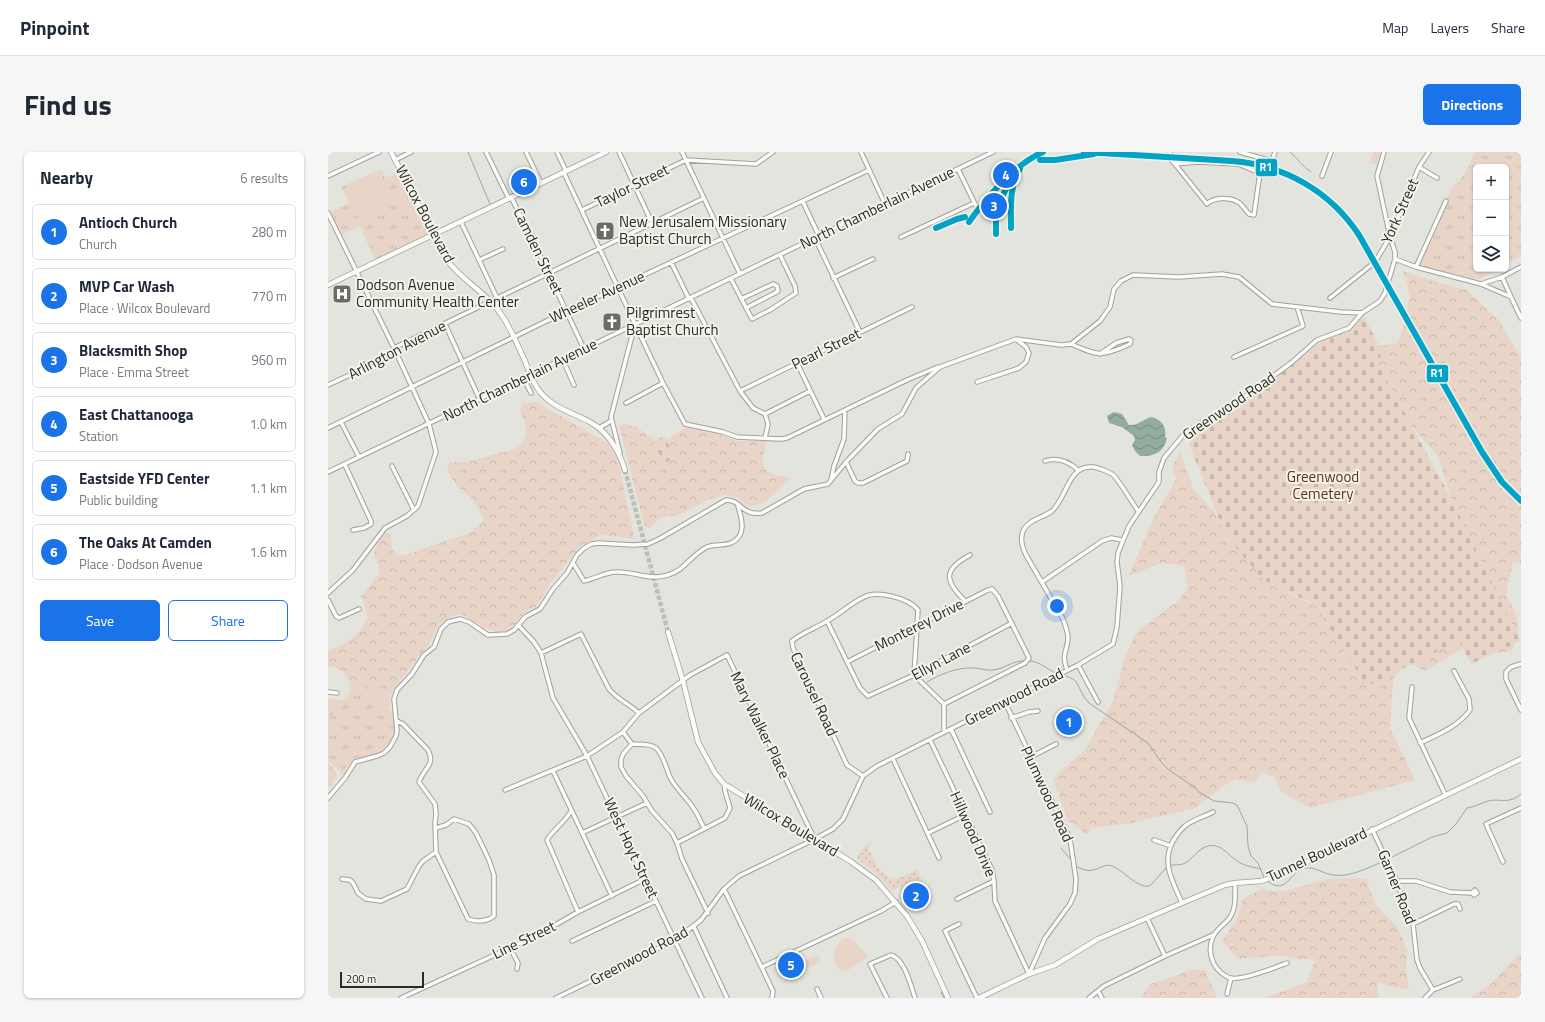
<!DOCTYPE html>
<html lang="en">
<head>
<meta charset="utf-8">
<style>
  :root { --surface:#fff; --page:#f6f6f7; --text:#1f2937; --muted:#747a83; --line:#e0e1e3; --accent:#1a73e8 }
  body { margin:0; font-family:"Titillium Web",sans-serif; background:var(--page); color:var(--text) }
  .controls { position:absolute; right:12px; top:12px; display:grid; overflow:hidden; border-radius:6px; box-shadow:0 1px 3px #0004 }
  .controls button { width:36px; height:36px; display:grid; place-items:center; padding:0; border:0; border-bottom:1px solid var(--line); background:var(--surface); color:var(--text); font:20px sans-serif }
  .scale { position:absolute; left:12px; bottom:10px; width:84px; box-sizing:border-box; padding-left:4px; border:2px solid #2a2a27; border-top:0; font-size:11px; line-height:14px; white-space:nowrap; color:#2a2a27; -webkit-text-stroke:3px #f3f3ea; paint-order:stroke }
  .you { position:absolute; left:729px; top:454px; width:14px; height:14px; margin:-10px; border:3px solid #fff; border-radius:50%; background:#1a73e8; box-shadow:0 0 0 6px #1a73e833 }
  .badge { display:grid; place-items:center; width:26px; height:26px; border-radius:50%; background:var(--accent); color:#fff; font-size:13px; font-weight:700 }
  .pin { position:absolute; translate:-50% -50%; border:2px solid #fff; box-shadow:0 1px 4px #0006 }
  .list { margin:0; padding:0; list-style:none }
  h2 { display:flex; justify-content:space-between; align-items:center; height:52px; margin:0; padding:0 16px; font-size:17px }
  h2 small { font-size:13px; font-weight:400; color:var(--muted) }
  .list li { display:grid; grid-template-columns:26px 1fr auto; gap:12px; align-items:center; box-sizing:border-box; height:56px; margin:0 8px 8px; padding:0 8px; border:1px solid var(--line); border-radius:6px }
  .list b { display:block; font-size:15px; white-space:nowrap }
  .list p { margin:0; font-size:13px; white-space:nowrap; color:var(--muted) }
  .list em { font-size:13px; font-style:normal; color:var(--muted) }
  .actions { display:flex; gap:8px; padding:12px 16px }
  .actions a { flex:1; padding:9px 0; border:1px solid var(--accent); border-radius:6px; text-align:center; font-size:14px; color:var(--accent) }
  .actions .main { background:var(--accent); color:#fff }
  .icon { flex:none; width:22px; height:22px; fill:none; stroke:currentColor; stroke-width:2; stroke-linecap:round; stroke-linejoin:round }
  .map { position:relative; flex:none; width:1193px; height:846px; overflow:hidden; border-radius:6px }
  header { display:flex; align-items:center; gap:24px; box-sizing:border-box; height:56px; padding:0 20px; background:var(--surface); border-bottom:1px solid var(--line) }
  header strong { font-size:19px }
  nav { display:flex; gap:22px; margin-inline-start:auto; font-size:14px }
  .intro { display:flex; align-items:center; justify-content:space-between; box-sizing:border-box; height:96px; padding:0 24px }
  h1 { margin:0; font-size:28px }
  .button { padding:10px 18px; border-radius:6px; background:var(--accent); color:#fff; font-size:14px; font-weight:700 }
  main { display:flex; gap:24px; padding:0 24px }
  aside { flex:1; background:var(--surface); border-radius:6px; box-shadow:0 1px 3px #0004 }
  .map>svg:first-child { display:block }
</style>
</head>
<body>
<header>
<strong>Pinpoint</strong>
<nav><a>Map</a><a>Layers</a><a>Share</a></nav>
</header>
<div class="intro"><h1>Find us</h1><a class="button">Directions</a></div>
<main>
<aside>
<h2>Nearby<small>6 results</small></h2>
<ul class="list">
<li><span class="badge">1</span><div><b>Antioch Church</b><p>Church</p></div><em>280 m</em></li>
<li><span class="badge">2</span><div><b>MVP Car Wash</b><p>Place · Wilcox Boulevard</p></div><em>770 m</em></li>
<li><span class="badge">3</span><div><b>Blacksmith Shop</b><p>Place · Emma Street</p></div><em>960 m</em></li>
<li><span class="badge">4</span><div><b>East Chattanooga</b><p>Station</p></div><em>1.0 km</em></li>
<li><span class="badge">5</span><div><b>Eastside YFD Center</b><p>Public building</p></div><em>1.1 km</em></li>
<li><span class="badge">6</span><div><b>The Oaks At Camden</b><p>Place · Dodson Avenue</p></div><em>1.6 km</em></li>
</ul>
<div class="actions"><a class="main">Save</a><a>Share</a></div>
</aside>
<div class="map">
<svg width="1193" height="846" viewBox="0 0 1193 846">
  <defs>
    <pattern id="grass-dots" width="8" height="8" patternUnits="userSpaceOnUse"><rect width="8" height="8" fill="#e8d5c8"/><path d="M2 2h.1M6 6h.1" fill="none" stroke="#c7b7ac" stroke-width="1.8" stroke-linecap="round"/></pattern>
    <pattern id="forest-crowns" width="20" height="18" patternUnits="userSpaceOnUse"><rect width="20" height="18" fill="#e8d5c8"/><path d="M2 6a3 3 0 1 1 6 0M12 15a3 3 0 1 1 6 0" fill="none" stroke="#c7b7ac"/></pattern>
    <pattern id="cemetery-stones" width="16" height="16" patternUnits="userSpaceOnUse"><rect width="16" height="16" fill="#e8d5c8"/><path d="M2 7V4a2 2 0 0 1 4 0v3zM10 15v-3a2 2 0 0 1 4 0v3z" fill="#c7b7ac"/></pattern>
    <pattern id="park-tufts" width="24" height="20" patternUnits="userSpaceOnUse"><rect width="24" height="20" fill="#e8d5c8"/><path d="M3 7l-1-3M5 7V3M7 7l1-3M15 17l-1-3M17 17v-4M19 17l1-3" fill="none" stroke="#c7b7ac"/></pattern>
    <pattern id="water-waves" width="16" height="10" patternUnits="userSpaceOnUse"><rect width="16" height="10" fill="#92ac9d"/><path d="M0 5q4-4 8 0t8 0" fill="none" stroke="#778c80"/></pattern>
  </defs>
  <rect width="100%" height="100%" fill="#e4e4df"/>
  <path fill="url(#grass-dots)" d="M540 691 542 693 540 695 550 716 563 727 565 725 566 728 589 718 603 747 602 752 598 753V747L588 729 569 736 565 739 542 716 530 708 529 704Z"/>
  <path fill="url(#forest-crowns)" d="M1075 119 1107 130 1139 138 1171 169 1192 204 1193 207V411L1185 409 1178 444C1193 468 1193 472 1184 499L1154 502 1137 495 1097 519 1077 509 1065 528 1062 576 1087 628 982 656 953 639 946 625 934 620 928 629 921 630 908 627 897 633 868 656 804 671 764 676 759 682 740 669 725 627 736 616 757 598 785 549 796 508 808 480 850 449 860 436 856 414 833 411 801 424 823 371 848 327 844 315 852 300 865 336 886 360 909 397 958 440 1015 467 1127 359 1110 304 1079 269 1040 252 1049 194 1069 191 1074 180 1082 144Z
    M208 250 280 291 290 309 307 387 273 383 251 395 223 431 208 455 195 461 186 473 179 478 170 480 156 476 139 465 133 462 127 463 120 466 111 473 101 492 66 536 62 545V560L0 585V546C5 547 11 550 16 547 31 538 17 513 0 515V498C13 496 37 480 39 465 39 458 35 450 33 444L52 421C52 416 50 413 48 409 43 396 51 390 58 380L63 383 64 398 70 404 77 403 141 381 156 368 144 346 130 335 119 319 121 312C127 308 129 311 136 310 145 310 154 305 163 303 169 301 185 299 190 295 203 285 198 271 192 259L194 252Z
    M297 272 308 275 329 289 340 287 358 275 393 283 409 289H437C438 295 436 299 435 305 431 322 450 324 462 325L463 327 437 350 422 355 408 345 397 343 384 346 351 363 335 365 330 368 321 377 316 373 291 273Z
    M0 609 9 622 4 633 0 635Z
    M1038 726 1047 752 1070 776 1079 797 1078 817 1081 837 1067 836 1049 830 1051 846H937L979 830 987 807H970L954 803 909 807 894 788 908 770 915 747 934 737 954 740 999 727Z
    M1193 802V846H1142L1163 832 1190 803Z
    M864 818H877L889 846H812L823 832Z"/>
  <path fill="url(#cemetery-stones)" d="M1036 164 1055 202 1048 209 1121 342 1192 489 1143 512 1131 489 1039 534 987 453 936 428 909 397 890 365 861 292 864 283 870 275 906 258 997 187 1020 180Z
    M336 284 347 306 336 311 325 290Z"/>
  <path fill="url(#park-tufts)" d="M1045 0H1053L1049 13 1042 11Z
    M1146 0H1193V104L1178 113V15H1148V117H1170L1151 127 1090 115 1123 37C1136 25 1141 16 1146 0Z
    M53 17 58 26 69 20 100 83 47 108 32 74 14 83 3 60 21 51 13 35Z
    M33 527 65 561 67 579 64 589 51 601 40 605 27 606 17 617 18 621 16 624 0 608V567Z"/>
  <path fill="#e8d5c8" d="M52 19C58 30 61 47 52 59 48 63 37 66 32 69L17 39 18 35Z
    M75 37 81 50 73 54 67 41Z
    M517 786C527 786 533 797 540 803L539 806 517 820C516 819 511 817 511 817 501 809 507 790 517 786Z
    M490 803 493 810 479 816 476 809Z"/>
  <path fill="url(#water-waves)" d="M786 260 794 262 801 273C809 274 815 268 822 265 833 267 839 274 837 285L839 286C836 300 826 305 812 304L807 299 804 293 807 288 806 284 794 275 781 271 779 264Z"/>
  <g fill="none" stroke-linecap="round" stroke-linejoin="round">
    <path stroke="#92ac9d" stroke-width="1" d="M140 0 162 52
      M962 0C970 7 975 15 983 20
      M700 509C713 509 719 518 730 522
      M735 523C752 529 747 529 755 543 756 546 759 548 761 551L820 591 833 610 841 618 866 635 871 640 886 649 905 651 909 653 919 674 920 694 923 704 930 711 936 725
      M599 530C613 522 629 515 646 516 653 516 658 519 665 518 676 517 685 508 697 509
      M733 696 744 709
      M1060 707 1104 685 1119 681 1128 672 1139 656C1147 655 1153 651 1160 649 1173 646 1180 653 1193 642
      M843 713C846 713 851 713 855 712 865 708 869 697 880 694 893 691 900 703 909 709 916 714 925 715 933 717
      M748 714C767 726 772 710 784 714 795 718 810 737 822 734L838 716
      M939 729C960 745 962 717 978 716 988 715 996 722 1005 723 1021 726 1042 715 1056 709
      M613 840 616 846"/>
    <path stroke="#bfbfba" stroke-width="4.5" stroke-dasharray="4.5 2" stroke-linecap="butt" d="M297 318 340 480"/>
    <defs>
      <path id="minor" d="M158 0 181 47
        M198 0 213 31
        M229 0 238 19
        M291 0 324 71
        M354 0 412 122
        M533 0 557 52
        M842 0 843 8 847 12 879 52C886 45 902 45 910 50 914 52 918 59 921 62L926 63 932 21 910 12 869 10 847 12
        M912 0 944 9 947 0
        M67 8 83 0
        M1091 15 1109 26
        M630 17 648 54
        M236 21 307 172 283 265 292 301
        M0 24 51 0
        M994 24 1003 0
        M183 45 203 84 256 197
        M475 50 491 84
        M254 58 358 8 428 12 445 0
        M0 61 66 196 101 272 108 300 90 354 79 364 57 376 25 418 0 441
        M133 70 169 146
        M573 85 646 51
        M487 86 532 180
        M1067 107 1088 115 1153 132 1183 145 1193 166
        M151 108 175 97
        M343 110 361 147
        M1088 115 1118 49
        M1174 125 1183 145
        M505 126 545 107
        M403 127 424 167 442 158 468 141 467 134 452 103
        M1153 132 1174 125 1193 115
        M363 146 412 239 425 256 437 262 440 272 437 286
        M1002 146 1047 110 1062 85 1091 15 1101 0
        M413 147 445 132 449 134 450 139 447 141 418 156
        M117 172 152 248
        M307 172 335 231 357 272 395 280 409 285 453 287 459 286 579 228 610 215
        M743 192C770 204 774 205 802 192L803 188 801 187 788 191 772 202
        M906 205 975 174 969 155
        M235 208 246 233
        M469 211 496 267
        M196 227 203 241
        M649 230 691 216 698 210 701 201 698 195 689 188
        M0 233 65 203 66 196 376 46
        M412 239 584 155
        M298 251 335 231
        M437 262 482 239
        M13 270 31 305
        M0 276 239 159 541 18
        M271 276 283 269
        M717 309C730 305 740 309 750 318
        M518 310 527 329 530 331H535L579 309 580 302
        M17 313 43 369V372L36 376 25 378
        M64 314 86 358
        M0 320 665 0
        M503 328 506 314 516 287 517 258
        M245 411 256 429C267 427 277 420 288 420 306 419 321 429 340 423 356 419 364 402 379 395 386 392 396 394 403 391 419 384 414 367 410 354
        M714 430 774 389 783 386 794 388
        M0 448 8 464 11 466 31 457
        M637 449C617 429 614 418 642 403
        M499 469 532 536 540 544 586 523 684 471
        M191 474 206 490 213 501 225 546 259 604 374 846
        M213 501 253 482 281 537C289 547 301 552 311 561
        M519 510 660 438 664 437 670 444 701 506 697 511 616 552
        M1193 512 1183 515 1178 520V527L1193 558
        M750 513 770 550
        M739 518C733 500 739 502 740 486 740 480 737 473 735 467L698 403C694 395 691 386 696 377 702 367 715 366 724 359 738 347 740 316 761 315 766 314 779 319 784 322 790 326 805 352 810 359
        M1084 535 1081 566 1117 642
        M0 540 9 541
        M677 550 742 687 748 727 747 741 742 752 717 786 701 822
        M683 566 701 560 710 559
        M69 569 75 572 100 598C108 613 95 617 91 630L107 652 108 662 107 671 108 700 140 767C149 770 158 770 166 764V723L161 708 148 681 141 672 126 667 118 673 108 676
        M623 577 662 660
        M295 580 304 592C313 593 320 591 328 596 336 603 338 618 343 627 349 638 359 646 366 657 370 663 373 670 376 676
        M602 588 664 718 666 729 667 749 701 822
        M1092 591C1109 583 1131 574 1142 558L1141 547 1126 519
        M304 592 295 602 293 608V615L298 624 315 644 324 659 344 681 349 691 354 707 380 761
        M703 605 728 592
        M565 607 611 706
        M225 619 284 744
        M535 624 519 613 465 496 464 489C475 480 488 476 499 469 512 462 523 451 536 445 549 438 581 446 590 458L586 523 616 552V580
        M177 638 259 604 295 580 311 561 362 523 399 503 486 686
        M0 646 17 626 27 610 49 604 56 601 62 595 68 584 69 579 66 547 69 538 84 522 96 503 106 495 113 477 120 470 132 467 141 470 160 483 179 482 186 478 197 465 212 457 225 437 239 421 249 403 255 397 263 392 271 391 305 393 320 392 331 387 398 348C414 348 413 364 434 361L476 337 500 332 518 310 550 277 574 262 588 236 612 215 688 187 733 193 743 192 772 169 782 155 786 137 793 129 805 123 851 125 894 122 911 125 944 152 1013 160 1034 161
        M243 659C237 670 226 677 219 688L250 760
        M1044 677 1068 728 1085 772 1089 808 1092 816 1105 838
        M254 681 319 651
        M600 681 637 663
        M826 688 843 694
        M349 691 397 666 402 656 397 639 396 632
        M1175 710 1158 672 1193 656
        M14 727 22 728 25 731 30 741 38 747 53 749 79 737 91 714 95 709 108 700
        M1068 729H1088L1122 740 1144 741 1147 738 1149 741 1146 743 1144 741
        M907 731C907 744 909 759 899 769 894 774 887 779 885 785 881 794 882 804 886 812 889 818 896 824 902 826 914 829 946 816 959 811
        M396 737 445 839 444 846
        M629 747 666 729
        M854 751C845 730 833 711 845 689 848 684 852 678 857 674 864 668 876 665 885 660
        M819 766 837 804
        M631 772 617 779 649 846
        M1085 772 1126 752H1130L1132 757
        M366 775 399 846
        M244 789 328 749
        M182 796 190 811 189 817
        M434 815 553 759 568 750
        M489 837 493 846
        M770 839 774 846
        M899 842 903 826
        M73 846 208 784 250 760 317 727
        M228 846 347 788 373 768 396 737 411 724 487 687 505 677 515 667 535 624 549 614 750 513 785 492 789 475 792 434 789 410 790 401 801 374 831 330V320L836 306 857 281 879 267 899 258 963 211 989 188 1021 176 1034 161 1052 149 1057 141 1067 107V100L1062 85 1049 24 1056 0
        M559 846 542 812 563 803C576 806 583 834 587 846
        M761 846 776 834 837 804 885 783
        M1097 846 1105 838 1132 827"/>
      <path id="major" d="M63 0 118 107C135 130 160 141 175 165 184 179 190 194 197 209 201 220 205 232 213 241 226 256 245 261 262 270 280 280 291 299 297 318
        M0 133 278 0
        M340 480 355 529 370 590 387 621 396 632 522 709 548 728 579 764 594 789 620 846
        M651 846 701 822 727 813 770 787 854 751 897 733 907 731 933 729 954 722 1193 607"/>
    </defs>
    <use href="#minor" stroke="#a0a09c" stroke-width="5.5"/>
    <use href="#major" stroke="#a0a09c" stroke-width="6"/>
    <use href="#minor" stroke="#fbfbfa" stroke-width="3.5"/>
    <use href="#major" stroke="#fbfbfa" stroke-width="4.5"/>
    <defs>
      <path id="rail-1" d="M756 0 904 9C956 13 1002 39 1031 83L1154 300 1174 330 1193 349
        M712 8H727L766 2
        M641 70C658 46 687 12 715 0
        M608 76 629 67 637 65
        M683 76C683 56 681 35 692 17
        M668 82V59L680 32"/>
    </defs>
    <use href="#rail-1" stroke="#f3f3ea" stroke-width="9"/>
    <use href="#rail-1" stroke="#02a3c6" stroke-width="6"/>
  </g>
  <defs>
    <symbol id="church-square" viewBox="-11 -11 22 22"><rect x="-9" y="-9" width="18" height="18" rx="4" fill="#6b6b67" stroke="#f3f3ea"/><path d="M-1.2-6h2.4v3.5h3.3v2.4h-3.3V6h-2.4V-.1h-3.3v-2.4h3.3Z" fill="#fff"/></symbol>
    <symbol id="hospital-square" viewBox="-11 -11 22 22"><rect x="-9" y="-9" width="18" height="18" rx="4" fill="#6b6b67" stroke="#f3f3ea"/><path d="M-5-5h3v3.5h4V-5h3V5h-3V1.5h-4V5h-3Z" fill="#fff"/></symbol>
  </defs>
  <g fill-rule="evenodd">
    <use href="#church-square" x="266" y="68" width="22" height="22"/>
    <use href="#hospital-square" x="3" y="131" width="22" height="22"/>
    <use href="#church-square" x="273" y="159" width="22" height="22"/>
  </g>
  <g text-anchor="middle" stroke-width="4" stroke-linejoin="round" paint-order="stroke">
    <g font-size="15" fill="#2a2a27" stroke="#f3f3ea">
      <text transform="translate(304 34) rotate(-26)" y="5">Taylor Street</text>
      <text transform="translate(549 56) rotate(-26)" y="5">North Chamberlain Avenue</text>
      <text transform="translate(1072 59) rotate(-66)" y="5">York Street</text>
      <text transform="translate(97 62) rotate(62)" y="5">Wilcox Boulevard</text>
      <text transform="translate(210 99) rotate(64)" y="5">Camden Street</text>
      <text transform="translate(269 145) rotate(-25)" y="5">Wheeler Avenue</text>
      <text transform="translate(498 197) rotate(-26)" y="5">Pearl Street</text>
      <text transform="translate(69 198) rotate(-28)" y="5">Arlington Avenue</text>
      <text transform="translate(192 228) rotate(-26)" y="5">North Chamberlain Avenue</text>
      <text transform="translate(901 254) rotate(-34)" y="5">Greenwood Road</text>
      <text transform="translate(591 473) rotate(-27)" y="5">Monterey Drive</text>
      <text transform="translate(613 509) rotate(-28)" y="5">Ellyn Lane</text>
      <text transform="translate(486 542) rotate(65)" y="5">Carousel Road</text>
      <text transform="translate(686 545) rotate(-27)" y="5">Greenwood Road</text>
      <text transform="translate(432 573) rotate(64)" y="5">Mary Walker Place</text>
      <text transform="translate(719 642) rotate(65)" y="5">Plumwood Road</text>
      <text transform="translate(463 673) rotate(31)" y="5">Wilcox Boulevard</text>
      <text transform="translate(645 682) rotate(66)" y="5">Hillwood Drive</text>
      <text transform="translate(303 696) rotate(65)" y="5">West Hoyt Street</text>
      <text transform="translate(989 703) rotate(-25)" y="5">Tunnel Boulevard</text>
      <text transform="translate(1069 735) rotate(68)" y="5">Garner Road</text>
      <text transform="translate(196 788) rotate(-26)" y="5">Line Street</text>
      <text transform="translate(311 804) rotate(-28)" y="5">Greenwood Road</text>
    </g>
    <g font-size="15" fill="#2a2a27" stroke="#f3f3ea" text-anchor="start">
      <text x="291" y="75">New Jerusalem Missionary<tspan x="291" dy="17">Baptist Church</tspan></text>
      <text x="28" y="138">Dodson Avenue<tspan x="28" dy="17">Community Health Center</tspan></text>
      <text x="298" y="166">Pilgrimrest<tspan x="298" dy="17">Baptist Church</tspan></text>
    </g>
    <g font-size="15" fill="#633317" stroke="#f3f3ea">
      <text x="995" y="330">Greenwood<tspan x="995" dy="17">Cemetery</tspan></text>
    </g>
  </g>
  <g stroke="#f3f3ea" stroke-width="1.5">
    <rect x="927" y="6" width="23" height="19" rx="4" fill="#02a3c6"/>
    <rect x="1098" y="212" width="23" height="19" rx="4" fill="#02a3c6"/>
  </g>
  <g font-size="11" text-anchor="middle" font-weight="bold" fill="#fff">
    <text x="938" y="19">R1</text>
    <text x="1109" y="225">R1</text>
  </g>
</svg>
<div class="controls">
<button>+</button>
<button>−</button>
<button><svg class="icon" aria-label="layers" viewBox="0 0 24 24"><path d="M12 4l9 5-9 5-9-5zM3 14l9 5 9-5"/></svg></button>
</div>
<div class="scale">200 m</div>
<div class="you"></div>
<div class="pin badge" style="left:741px;top:570px">1</div>
<div class="pin badge" style="left:588px;top:744px">2</div>
<div class="pin badge" style="left:666px;top:54px">3</div>
<div class="pin badge" style="left:678px;top:23px">4</div>
<div class="pin badge" style="left:463px;top:813px">5</div>
<div class="pin badge" style="left:196px;top:30px">6</div>
</div>
</main>
</body>
</html>
